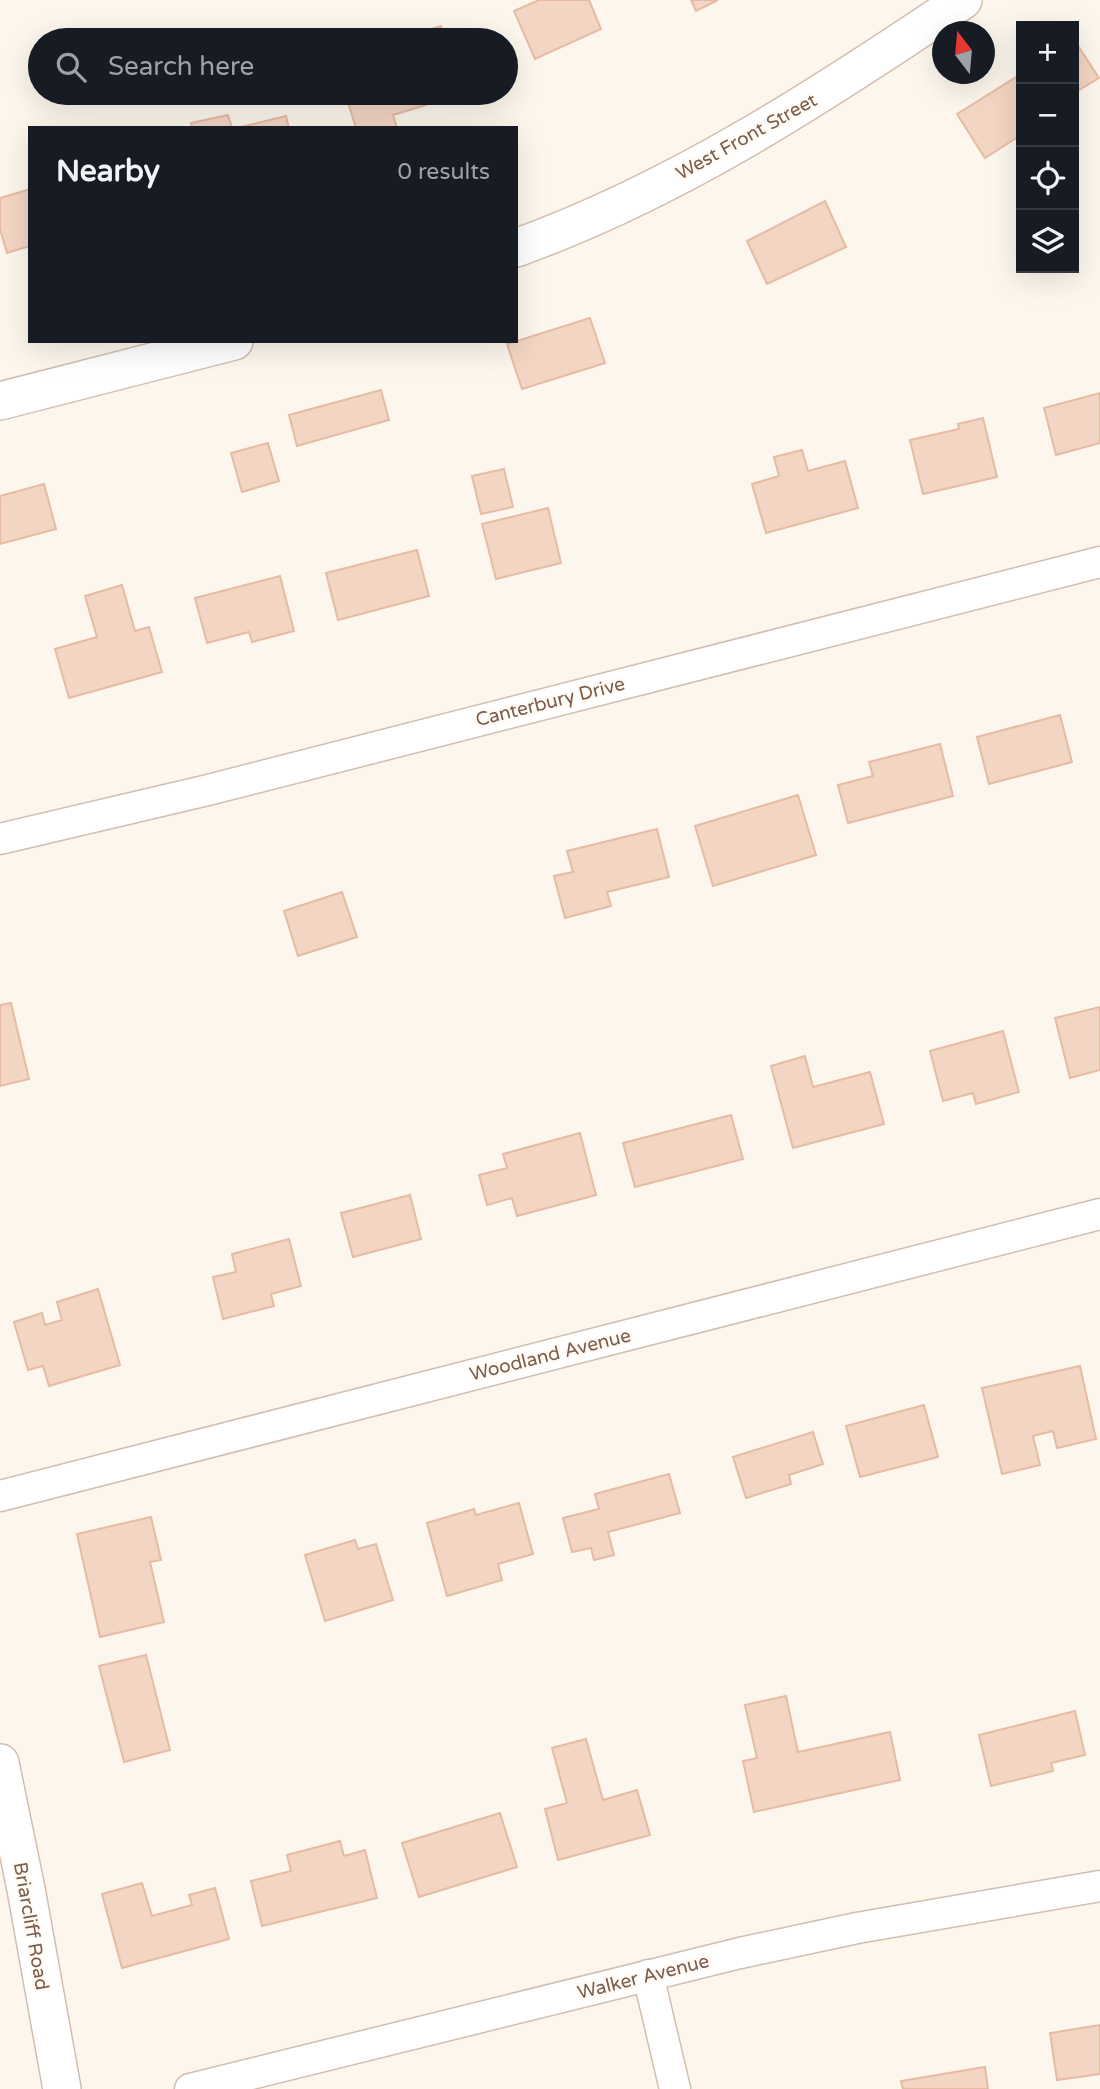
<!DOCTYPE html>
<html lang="en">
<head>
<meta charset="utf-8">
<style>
  :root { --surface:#171b24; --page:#20242c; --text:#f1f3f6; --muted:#9ea1a6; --line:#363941 }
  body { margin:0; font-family:"Varela Round",sans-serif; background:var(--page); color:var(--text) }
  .controls { position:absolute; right:21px; top:21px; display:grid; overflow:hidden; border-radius:0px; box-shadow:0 7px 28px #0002 }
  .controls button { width:63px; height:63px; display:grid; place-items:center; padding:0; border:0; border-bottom:2px solid var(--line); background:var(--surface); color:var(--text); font:35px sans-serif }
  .compass { position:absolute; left:932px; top:21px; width:63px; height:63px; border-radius:50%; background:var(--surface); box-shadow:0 7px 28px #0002; rotate:344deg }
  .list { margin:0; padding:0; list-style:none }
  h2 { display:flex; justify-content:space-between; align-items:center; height:91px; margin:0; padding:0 28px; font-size:30px }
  h2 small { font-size:23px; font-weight:400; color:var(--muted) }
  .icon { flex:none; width:38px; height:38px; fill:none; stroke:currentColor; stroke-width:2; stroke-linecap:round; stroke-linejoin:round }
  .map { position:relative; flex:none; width:1100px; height:2089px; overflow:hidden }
  .search { position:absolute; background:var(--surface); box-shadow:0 7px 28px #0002; left:28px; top:28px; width:490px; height:77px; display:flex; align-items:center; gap:18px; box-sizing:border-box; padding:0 24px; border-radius:38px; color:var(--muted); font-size:26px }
  .panel { position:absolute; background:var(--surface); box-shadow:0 7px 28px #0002; left:28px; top:126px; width:490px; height:217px; border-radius:0px }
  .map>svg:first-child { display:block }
</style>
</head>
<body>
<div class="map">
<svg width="1100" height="2089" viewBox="0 0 1100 2089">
  <rect width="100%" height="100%" fill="#fdf6ec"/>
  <path fill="#f3d5c3" stroke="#e6bba3" stroke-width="2" d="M539 0H589L601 29 535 59 514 11Z
    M691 0H718L696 11Z
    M441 26 446 40H395Z
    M1075 41 1099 78 1074 93V42Z
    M1021 74V135L985 158 957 114Z
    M345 93H431L423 95 426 105 393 115 397 128H356Z
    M228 115 232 128H192L191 123Z
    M286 116 289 128H237Z
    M30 189V246L7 253 0 229V198Z
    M825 201 846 247 767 284 747 241Z
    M590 318 605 363 522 389 507 344Z
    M381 390 389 420 297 446 289 415Z
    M1100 393V443L1056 455 1044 408Z
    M983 418 997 477 923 494 910 440 959 429 958 424Z
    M268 443 279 481 242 492 231 453Z
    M802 450 808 471 845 461 858 508 766 533 752 484 779 476 774 457Z
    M504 469 513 507 481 514 472 476Z
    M44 484 56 529 0 544V496Z
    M548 508 561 563 496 579 482 524Z
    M417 550 429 596 338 620 326 573Z
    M280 576 294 631 252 642 249 632 207 643 195 598Z
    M122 585 135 631 149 627 162 672 69 698 55 649 97 637 85 596Z
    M1060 715 1072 762 989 784 977 737Z
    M940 744 953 796 848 823 838 785 873 776 869 762Z
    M798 795 816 855 713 886 695 826Z
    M657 829 669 877 607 892 611 906 565 918 554 876 573 872 567 851Z
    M342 892 357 937 298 956 284 911Z
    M11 1003 29 1079 0 1086V1005Z
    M1100 1007V1070L1070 1078 1055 1018Z
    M1003 1031 1019 1092 976 1104 973 1093 943 1101 930 1051Z
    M805 1056 813 1087 870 1072 884 1124 793 1148 771 1066Z
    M731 1115 743 1159 635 1187 623 1143Z
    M580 1133 596 1195 517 1216 512 1198 487 1205 479 1175 507 1168 503 1154Z
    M410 1195 421 1239 353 1257 341 1213Z
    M289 1239 301 1286 271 1294 274 1306 223 1319 213 1277 236 1272 232 1254Z
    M98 1289 120 1365 49 1386 43 1366 28 1370 14 1322 42 1313 45 1325 62 1320 57 1302Z
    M1080 1366 1096 1439 1057 1448 1053 1431 1033 1436 1040 1465 1002 1474 982 1388Z
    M924 1405 938 1457 860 1477 846 1426Z
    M813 1432 823 1464 789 1475 791 1484 746 1498 733 1457Z
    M669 1474 680 1513 608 1532 614 1555 594 1560 591 1548 572 1552 563 1518 599 1509 595 1494Z
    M519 1503 533 1554 498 1564 502 1580 447 1596 427 1523 474 1509 476 1515Z
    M151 1517 161 1560 150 1562 164 1622 100 1637 77 1534Z
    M355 1540 358 1549 376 1544 393 1600 325 1621 305 1555Z
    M146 1655 170 1750 124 1762 99 1666Z
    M786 1696 798 1752 890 1732 900 1780 754 1812 743 1761 757 1758 745 1705Z
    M1075 1711 1085 1755 1051 1763 1053 1771 991 1786 979 1735Z
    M586 1739 603 1800 637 1790 650 1835 558 1860 545 1809 567 1803 552 1748Z
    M500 1813 517 1867 419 1897 402 1843Z
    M340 1841 344 1856 365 1850 377 1898 262 1926 251 1881 291 1871 287 1855Z
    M142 1883 152 1916 192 1905 189 1895 215 1888 229 1939 122 1968 102 1894Z
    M1100 2025V2074L1057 2080 1050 2033Z
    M985 2067 988 2089H903L901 2081Z"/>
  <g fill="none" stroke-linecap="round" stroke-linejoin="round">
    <defs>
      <path id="minor" d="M0 839 208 790 1100 562
        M0 1496 1100 1214
        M648 1975 675 2089
        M190 2089 740 1953 857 1928 1100 1886"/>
      <path id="tertiary" d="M516 248C677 190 822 95 963 0
        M0 401 234 341
        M0 1763 26 1889 62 2089"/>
    </defs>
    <use href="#minor" stroke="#d1beb0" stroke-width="33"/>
    <use href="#tertiary" stroke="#d1beb0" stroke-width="40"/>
    <use href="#minor" stroke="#fff" stroke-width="30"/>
    <use href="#tertiary" stroke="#fff" stroke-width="37"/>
  </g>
  <g text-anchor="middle" stroke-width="5" stroke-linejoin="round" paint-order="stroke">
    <g font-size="19" fill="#7a5c4d" stroke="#fffaf3">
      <text transform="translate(746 136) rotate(-29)" y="7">West Front Street</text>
      <text transform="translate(550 701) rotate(-14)" y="7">Canterbury Drive</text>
      <text transform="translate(550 1354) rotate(-14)" y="7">Woodland Avenue</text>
      <text transform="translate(32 1926) rotate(80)" y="7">Briarcliff Road</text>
      <text transform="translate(643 1976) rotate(-14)" y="7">Walker Avenue</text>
    </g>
  </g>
</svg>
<div class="controls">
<button>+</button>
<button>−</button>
<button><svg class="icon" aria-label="locate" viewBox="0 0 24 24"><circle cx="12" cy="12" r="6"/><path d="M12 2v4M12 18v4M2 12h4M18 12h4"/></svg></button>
<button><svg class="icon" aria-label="layers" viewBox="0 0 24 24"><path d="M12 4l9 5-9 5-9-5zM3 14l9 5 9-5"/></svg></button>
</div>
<svg class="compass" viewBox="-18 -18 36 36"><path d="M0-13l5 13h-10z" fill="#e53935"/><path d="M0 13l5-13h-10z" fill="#9ea1a6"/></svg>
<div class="search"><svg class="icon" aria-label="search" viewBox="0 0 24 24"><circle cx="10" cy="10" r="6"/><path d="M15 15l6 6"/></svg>Search here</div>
<section class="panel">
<h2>Nearby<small>0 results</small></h2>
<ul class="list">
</ul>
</section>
</div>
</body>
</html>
